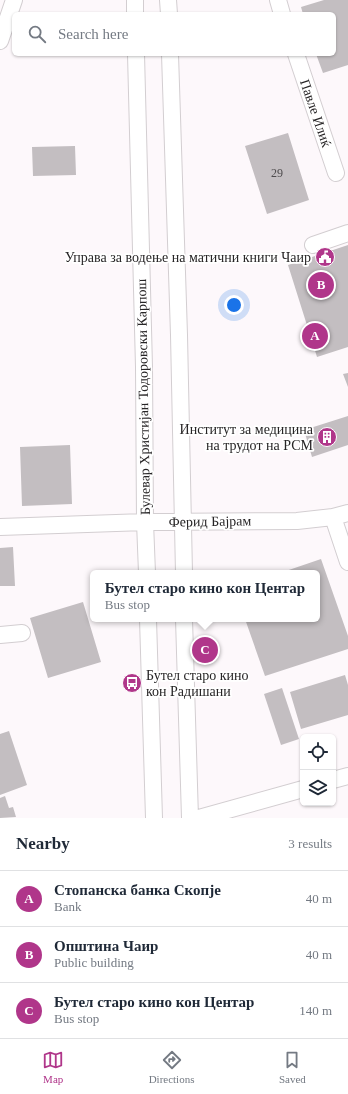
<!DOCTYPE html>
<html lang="en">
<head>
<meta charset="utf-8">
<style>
  :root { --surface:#fff; --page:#f2f2f3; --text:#1f2937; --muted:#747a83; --line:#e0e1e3; --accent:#b0368a }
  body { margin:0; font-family:"Times New Roman",serif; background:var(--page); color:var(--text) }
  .controls { position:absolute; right:12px; bottom:12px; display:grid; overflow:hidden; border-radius:6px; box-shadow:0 1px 3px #0004 }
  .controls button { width:36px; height:36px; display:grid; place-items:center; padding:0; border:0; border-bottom:1px solid var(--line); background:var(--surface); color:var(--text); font:20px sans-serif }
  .you { position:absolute; left:234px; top:305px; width:14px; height:14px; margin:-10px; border:3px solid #fff; border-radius:50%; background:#1a73e8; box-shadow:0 0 0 6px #1a73e833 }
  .badge { display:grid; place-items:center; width:26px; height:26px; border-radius:50%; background:var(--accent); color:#fff; font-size:13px; font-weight:700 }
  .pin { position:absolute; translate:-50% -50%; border:2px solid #fff; box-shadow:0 1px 4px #0006 }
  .popup { position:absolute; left:90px; top:570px; width:230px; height:52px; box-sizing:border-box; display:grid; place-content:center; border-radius:6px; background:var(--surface); filter:drop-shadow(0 1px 3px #0005); font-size:13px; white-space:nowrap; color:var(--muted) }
  .popup b { font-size:15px; color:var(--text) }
  .popup::after { content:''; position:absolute; left:50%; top:100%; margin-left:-8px; border:8px solid transparent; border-top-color:var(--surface) }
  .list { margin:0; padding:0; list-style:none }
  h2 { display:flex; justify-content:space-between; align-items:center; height:52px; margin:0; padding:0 16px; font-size:17px }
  h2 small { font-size:13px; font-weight:400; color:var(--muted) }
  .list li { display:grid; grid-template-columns:26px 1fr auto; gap:12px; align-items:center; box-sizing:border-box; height:56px; padding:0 16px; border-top:1px solid var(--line) }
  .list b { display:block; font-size:15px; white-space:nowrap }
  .list p { margin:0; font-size:13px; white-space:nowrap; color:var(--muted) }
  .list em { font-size:13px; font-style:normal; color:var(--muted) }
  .icon { flex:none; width:22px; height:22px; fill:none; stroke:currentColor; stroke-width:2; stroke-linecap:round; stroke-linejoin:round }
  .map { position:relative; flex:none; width:348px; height:818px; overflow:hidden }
  .search { position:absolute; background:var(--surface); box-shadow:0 1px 3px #0004; left:12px; right:12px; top:12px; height:44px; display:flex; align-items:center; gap:10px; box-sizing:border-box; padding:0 14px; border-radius:6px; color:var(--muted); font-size:15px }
  .sheet { height:220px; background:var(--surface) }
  nav { display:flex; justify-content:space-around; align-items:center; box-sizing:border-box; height:56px; border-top:1px solid var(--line); background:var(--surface); font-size:11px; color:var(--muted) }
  nav a { display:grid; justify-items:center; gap:2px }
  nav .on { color:var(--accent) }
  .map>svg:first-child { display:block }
</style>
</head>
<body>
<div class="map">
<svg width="348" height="818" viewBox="0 0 348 818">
  <rect width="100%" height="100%" fill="#fdf8fb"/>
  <path fill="#c3bec1" d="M324 0H348V65L323 73 316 54H334V14H303L301 7Z
    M288 133 309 200 267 214 245 146Z
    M75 146 76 175 33 176 32 147Z
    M348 245V347L317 357 288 265Z
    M348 373V387L343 374Z
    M348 416V445L312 457 304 430Z
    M70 445 72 504 22 506 20 447Z
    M13 547 15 586H0V548Z
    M321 559 348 636V649L265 676 245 619H317V573H280Z
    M83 602 101 662 48 678 30 618Z
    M345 675 348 685V715L301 729 290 692Z
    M282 688 299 739 281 745 264 694Z
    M9 731 27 785 0 795V734Z
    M5 796 9 808 13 807 16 817 0 818V798Z"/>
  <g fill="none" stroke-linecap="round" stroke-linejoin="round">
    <defs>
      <path id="minor" d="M135 0V14
        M168 0 169 14
        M278 0 282 14
        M0 41 14 0
        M136 54 144 367 145 522 147 573
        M170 54 179 335 184 573
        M296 54 336 173
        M313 245 348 233
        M333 517 348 562
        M0 527 145 522 297 521 333 517 348 513
        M148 619 154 818
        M184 619 190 818
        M0 635 22 633
        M333 780 348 776
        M199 818 303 789"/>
    </defs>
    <use href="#minor" stroke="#d3ced1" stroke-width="18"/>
    <use href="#minor" stroke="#fff" stroke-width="16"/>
  </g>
  <defs>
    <symbol id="civic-disc" viewBox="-11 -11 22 22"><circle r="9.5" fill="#b0368a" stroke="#fff"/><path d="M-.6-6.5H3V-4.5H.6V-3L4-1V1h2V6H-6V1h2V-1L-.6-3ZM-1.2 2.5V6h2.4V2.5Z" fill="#fff"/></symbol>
    <symbol id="building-disc" viewBox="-11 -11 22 22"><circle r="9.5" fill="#b0368a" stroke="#fff"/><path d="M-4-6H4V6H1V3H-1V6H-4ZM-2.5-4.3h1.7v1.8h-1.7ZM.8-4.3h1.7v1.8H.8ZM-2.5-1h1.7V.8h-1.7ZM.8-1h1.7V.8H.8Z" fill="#fff"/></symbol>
    <symbol id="bus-disc" viewBox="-11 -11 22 22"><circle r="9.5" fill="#b0368a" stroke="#fff"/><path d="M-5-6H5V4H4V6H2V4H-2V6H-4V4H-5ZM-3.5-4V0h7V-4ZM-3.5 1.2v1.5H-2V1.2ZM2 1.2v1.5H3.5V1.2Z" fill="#fff"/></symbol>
  </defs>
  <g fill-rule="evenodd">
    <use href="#civic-disc" x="314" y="246" width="22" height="22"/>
    <use href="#building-disc" x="316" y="426" width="22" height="22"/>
    <use href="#bus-disc" x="121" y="672" width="22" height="22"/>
  </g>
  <g text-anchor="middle" stroke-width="3.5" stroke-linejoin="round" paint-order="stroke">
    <g font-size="12" fill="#4e4b4d">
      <text x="277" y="177">29</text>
    </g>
    <g font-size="14" fill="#272526" stroke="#fff">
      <text transform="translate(316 113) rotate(71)" y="5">Павле Илиќ</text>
      <text transform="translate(143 397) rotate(-91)" y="5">Булевар Христијан Тодоровски Карпош</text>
      <text transform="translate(210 521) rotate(-1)" y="5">Ферид Бајрам</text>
    </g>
    <g font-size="14" fill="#272526" stroke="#fff" text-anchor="end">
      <text x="311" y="262">Управа за водење на матични книги Чаир</text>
      <text x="313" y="434">Институт за медицина<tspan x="313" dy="16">на трудот на РСМ</tspan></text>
      <text x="146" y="680" text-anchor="start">Бутел старо кино<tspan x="146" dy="16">кон Радишани</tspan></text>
    </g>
  </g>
</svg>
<div class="controls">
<button><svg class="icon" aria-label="locate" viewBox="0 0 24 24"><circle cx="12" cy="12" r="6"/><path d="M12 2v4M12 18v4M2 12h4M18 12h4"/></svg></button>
<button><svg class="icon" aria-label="layers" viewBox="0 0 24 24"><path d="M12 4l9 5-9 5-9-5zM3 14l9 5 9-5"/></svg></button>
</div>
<div class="you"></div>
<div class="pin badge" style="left:315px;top:336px">A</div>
<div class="pin badge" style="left:321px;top:285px">B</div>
<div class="pin badge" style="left:205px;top:650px">C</div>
<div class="popup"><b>Бутел старо кино кон Центар</b>Bus stop</div>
<div class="search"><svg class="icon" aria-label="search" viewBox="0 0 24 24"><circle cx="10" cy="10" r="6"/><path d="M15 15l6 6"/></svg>Search here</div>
</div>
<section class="sheet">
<h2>Nearby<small>3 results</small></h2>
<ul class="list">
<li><span class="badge">A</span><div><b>Стопанска банка Скопје</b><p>Bank</p></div><em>40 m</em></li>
<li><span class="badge">B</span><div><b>Општина Чаир</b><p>Public building</p></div><em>40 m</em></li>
<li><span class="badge">C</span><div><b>Бутел старо кино кон Центар</b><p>Bus stop</p></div><em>140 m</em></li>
</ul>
</section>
<nav>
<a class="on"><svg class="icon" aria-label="map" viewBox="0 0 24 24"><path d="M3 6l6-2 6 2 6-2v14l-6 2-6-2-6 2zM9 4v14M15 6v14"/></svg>Map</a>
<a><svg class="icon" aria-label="directions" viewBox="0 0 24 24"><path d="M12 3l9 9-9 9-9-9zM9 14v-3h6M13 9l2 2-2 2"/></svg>Directions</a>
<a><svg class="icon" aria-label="saved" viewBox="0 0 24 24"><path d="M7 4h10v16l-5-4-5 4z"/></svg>Saved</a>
</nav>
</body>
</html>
